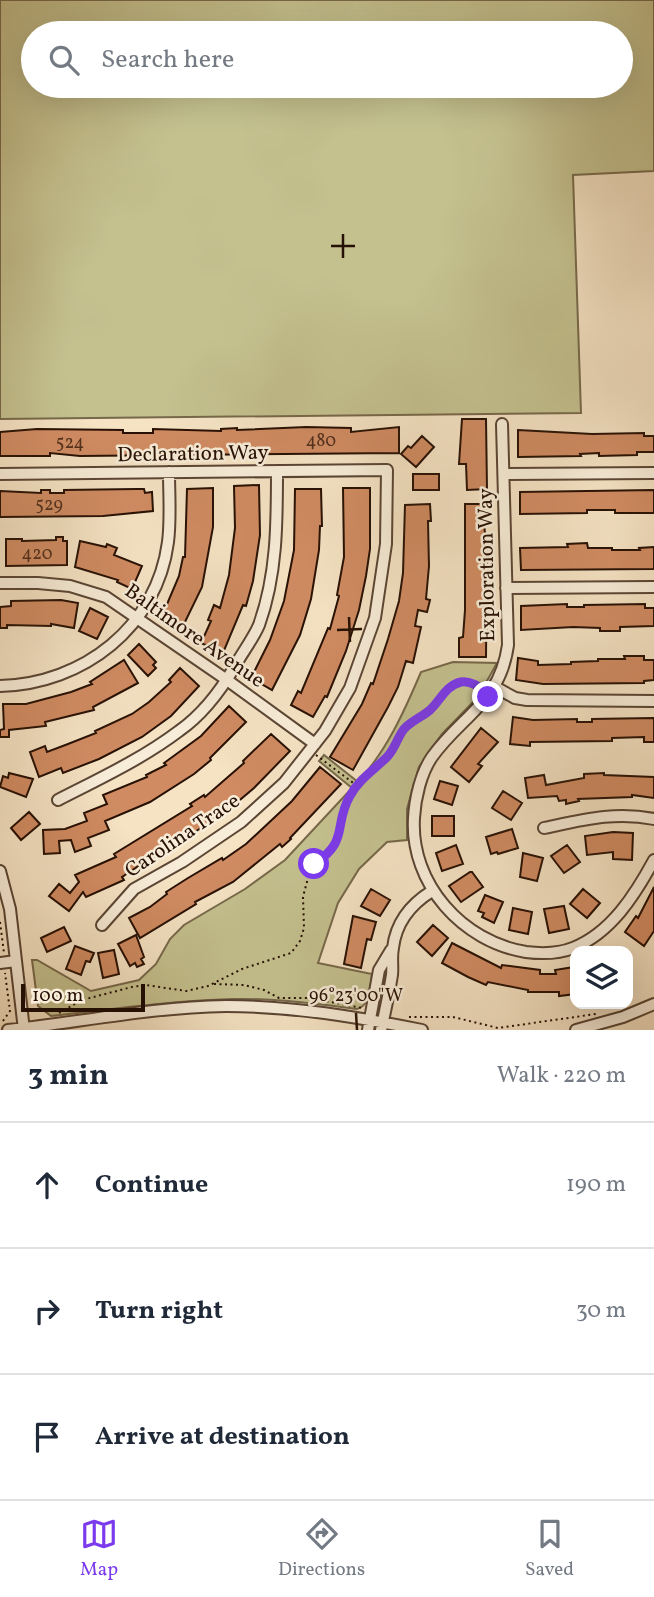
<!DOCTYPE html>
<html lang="en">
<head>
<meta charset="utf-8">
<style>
  :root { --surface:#fff; --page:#f6f6f7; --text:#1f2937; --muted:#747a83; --line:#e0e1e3; --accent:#7c3aed }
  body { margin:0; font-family:Vollkorn,serif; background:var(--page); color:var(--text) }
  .controls { position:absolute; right:21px; bottom:21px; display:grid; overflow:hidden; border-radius:14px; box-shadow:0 7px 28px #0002 }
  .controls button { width:63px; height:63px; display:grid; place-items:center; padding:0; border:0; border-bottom:2px solid var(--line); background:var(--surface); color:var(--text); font:35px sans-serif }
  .scale { position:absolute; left:21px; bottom:18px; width:124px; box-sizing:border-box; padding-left:7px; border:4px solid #271004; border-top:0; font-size:19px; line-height:24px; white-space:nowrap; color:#271004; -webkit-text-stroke:5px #f8edd9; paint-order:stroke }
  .stop { position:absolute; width:21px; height:21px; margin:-16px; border:5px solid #7c3aed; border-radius:50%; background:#fff }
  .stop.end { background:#7c3aed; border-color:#fff; box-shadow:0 2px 7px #0008 }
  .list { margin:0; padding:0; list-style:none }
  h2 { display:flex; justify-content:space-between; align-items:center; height:91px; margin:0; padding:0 28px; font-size:30px }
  h2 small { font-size:23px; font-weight:400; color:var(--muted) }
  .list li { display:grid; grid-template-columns:46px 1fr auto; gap:21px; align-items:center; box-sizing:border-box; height:126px; padding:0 28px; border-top:2px solid var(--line) }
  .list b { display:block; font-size:26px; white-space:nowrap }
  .list em { font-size:23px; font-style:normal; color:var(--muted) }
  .icon { flex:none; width:38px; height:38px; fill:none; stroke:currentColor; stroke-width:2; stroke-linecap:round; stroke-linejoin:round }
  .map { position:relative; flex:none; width:654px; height:1030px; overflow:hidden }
  .search { position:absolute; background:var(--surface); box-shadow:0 7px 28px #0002; left:21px; right:21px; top:21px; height:77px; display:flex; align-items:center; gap:18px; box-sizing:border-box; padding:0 24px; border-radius:38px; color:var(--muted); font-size:26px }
  .sheet { height:469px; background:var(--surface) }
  nav { display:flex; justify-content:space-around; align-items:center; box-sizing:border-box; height:98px; border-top:2px solid var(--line); background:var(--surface); font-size:19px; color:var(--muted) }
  nav a { display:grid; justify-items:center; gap:4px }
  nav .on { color:var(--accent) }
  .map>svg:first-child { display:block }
</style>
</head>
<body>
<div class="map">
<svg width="654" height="1030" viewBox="0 0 654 1030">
  <rect width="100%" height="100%" fill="#f5e3c4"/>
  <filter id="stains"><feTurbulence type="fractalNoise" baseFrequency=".00286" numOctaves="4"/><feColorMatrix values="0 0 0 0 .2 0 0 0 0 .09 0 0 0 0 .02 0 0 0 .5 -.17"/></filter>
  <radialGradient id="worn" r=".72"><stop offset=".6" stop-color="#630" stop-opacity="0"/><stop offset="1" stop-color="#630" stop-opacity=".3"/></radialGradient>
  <path fill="#c4c18f" stroke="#76684a" stroke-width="2" fill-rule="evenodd" d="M0 0H654V171L573 175 581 413 0 419ZM33 33H621V86H33Z
    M453 662 497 663 478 697 442 734 419 767 407 809V840L387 842 359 869 338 903 318 963 372 974C370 987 371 1005 357 1009 316 1004 274 998 233 999 172 1001 112 1009 51 1016L38 1006 32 960H37L91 991 139 980 156 964 170 939 184 925 245 889 285 860 352 788 319 761 324 755 358 782C387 750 404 712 421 672Z"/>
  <path fill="#d08b62" stroke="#271004" stroke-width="2" d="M462 419H486L487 489 467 490 466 464H459Z
    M306 427 351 428V432L399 427V453L80 456 50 453V456H0V432L37 429 123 430V433H153V429L221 431V429L237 428V430Z
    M518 430 592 434 644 433V436H654V452H637V455L599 456V453L580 454 581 456 518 457Z
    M422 436 434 447 416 467 401 454 408 446 411 448Z
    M413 474H439V490H413Z
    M259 485 260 535 253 581 246 606 243 605 223 653 201 643 211 621 208 620 214 605 220 608 229 575 235 528 234 486Z
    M213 488V527L202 587 184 624 162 616 179 576 183 557H185L187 489Z
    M343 488H370V549L366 576 359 610 346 651 327 697 325 696 313 717 291 705 298 691 301 693 328 628 330 629 339 596 337 595 344 557Z
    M136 489H144L145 493 152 492 153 511 103 516 0 517V491L41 493V490H50V493H64V490Z
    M295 489H321L322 526H320L319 550 311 599 300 635 272 690 251 678 270 640 284 601 294 550Z
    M654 490V513H615V510H587V513L520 514V492Z
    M430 504 431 521H428L429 566 426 599 430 600 427 612 418 610 415 626 421 627 413 663 406 661 398 687 388 707 353 770 330 757 362 704 371 683 373 684 388 639 399 601 403 573 405 505Z
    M465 504H487V516H483L487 550 486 657H459V638L463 637 465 610Z
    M56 537H63V541H67V565L6 566V539H22V541L56 540Z
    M80 541 106 547 107 544 117 548 114 555 142 566 132 589 117 582 118 580 75 567Z
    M587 543 588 548H612V550H640L639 548 654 547V569L521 570 520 548 568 547 567 544Z
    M61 600 78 603 74 628 51 624V626L7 625V628H0V607L11 606V601Z
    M567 604V607H584V605L645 604V608H654V626L620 627V631H600V628L573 627 521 630V606Z
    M90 608 108 617 97 639 79 631Z
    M139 644 156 662 153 665 156 668 148 676 128 655Z
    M624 656H644V660H654V680L644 681V683L543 684 516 680 518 658 538 661V665L571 664V662L598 661V659H625Z
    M124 660 138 683 93 707 94 710 45 722 46 726 9 730V737H0V730L4 729 3 704H26L71 692 92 684 90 682Z
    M180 668 199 686 171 716 142 737 99 759 63 773 61 768 39 777 30 752 45 746 47 752 68 744 96 733 95 731 132 714 149 702 171 682 169 680Z
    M229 706 246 722 210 758 211 760 194 774 150 802 105 821 109 830 88 838 91 846 75 852 71 840 59 841 60 853 44 854 43 830 65 829 87 821 84 813 107 804 103 795 147 777 146 775 166 765 164 763 201 736Z
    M513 717 533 720 577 719V722H592V719L654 718V742H644V737L612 738V741L530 742V746L510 744Z
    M481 728 498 742 478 764 482 766 469 782 451 767Z
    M271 734 290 751 254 788 221 816 140 865 122 877 124 880 86 897 83 892 69 911 49 896 59 884 70 893 79 882 75 875 116 857 114 854 192 806 190 804 204 795 205 797 244 763 243 761Z
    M320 767 341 784 290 838 291 839 282 847 280 844 233 882 195 902 196 904 140 938 129 918 150 907 167 894 166 892 188 878 222 858 223 860 246 844 292 801Z
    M9 773 33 779 26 797 0 787 3 776 8 778Z
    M604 773V775L654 777V798L632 795V797L578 799 579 801 566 804V800L559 801 557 796 528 798 525 778 544 775 546 785 584 778V774Z
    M440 781 458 786 452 805 434 799Z
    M503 791 522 803 511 820 492 808Z
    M29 812 40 824 21 840 11 828Z
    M432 816H454V836H432Z
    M512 829 518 848 498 854 497 852 491 854 486 837Z
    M613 832 633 833 632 860 613 859V852L587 855 585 836Z
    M456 845 463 864 442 871 436 853Z
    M567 845 580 862 564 873 551 856Z
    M523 853 543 858 537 881 520 877Z
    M470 872H472L483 887 461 902 449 886Z
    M654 887V931L644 946 625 932 636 916 638 918Z
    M371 889 390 900 380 916 361 906Z
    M583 889 600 903 587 918 570 904Z
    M485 895 503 902 494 923 482 917 484 913 478 911Z
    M564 906 569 929 549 933 544 909Z
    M513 908 532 912 528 934 509 930Z
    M353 916 376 922 371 940 367 939 361 968 344 964Z
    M433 925 448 938 432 956 417 942Z
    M64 927 71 941 47 952 41 938Z
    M136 935 144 957 141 959 144 964 137 967 135 963 130 966 118 944Z
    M452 943 501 968 502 965 540 970V974H556L555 970 574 967 575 994 559 996V992H528V990L488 982 486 985 468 977 442 963Z
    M75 946 94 953 90 962 86 961 81 975 66 969Z
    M114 950 119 974 103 978 98 953Z"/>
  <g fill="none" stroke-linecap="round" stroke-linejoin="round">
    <defs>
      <path id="minor" d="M502 424 508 645C500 703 462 715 432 757 421 773 415 798 414 818 410 884 463 942 526 952 542 954 558 954 573 948 611 933 635 895 654 860
        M0 474 387 470 386 544 375 618 350 688 325 731 284 783 241 822 182 862 134 889 102 925
        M504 474 654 473
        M0 583H38L70 586 106 597 227 680 315 744
        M506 588 654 587
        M0 686C83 684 157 627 168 542 171 519 169 495 169 472
        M495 687 515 698 527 700 654 701
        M58 800C99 779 142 759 179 731 202 715 221 690 235 666 242 653 253 639 259 625 277 575 277 523 277 471
        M544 828C582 820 615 811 654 819
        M0 871 10 909 24 1030
        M0 963 16 961
        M8 1030C81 1022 153 1007 226 1006 293 1006 357 1017 422 1030
        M368 1030 379 970 391 950
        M381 1030C385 1012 389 994 392 975 393 966 391 957 393 948 396 922 411 904 432 891
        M576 1030 623 1017 654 1004"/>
    </defs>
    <use href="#minor" stroke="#5a4534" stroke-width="14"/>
    <path stroke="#271004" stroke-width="2" stroke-dasharray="2 3.5" stroke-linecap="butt" d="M316 755 356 785
      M0 922 4 953
      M214 984 244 985 264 990 279 998H310L362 1008
      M59 1013 82 1000 132 987 146 985 186 991 208 986 242 969 291 953 300 941 304 928 303 897 310 870 325 857 337 842 345 806 357 786 387 757 406 726 432 708 445 691 459 682 465 681 480 688
      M409 1017H453L498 1028 596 1014
      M3 1021 10 1011 5 973"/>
    <use href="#minor" stroke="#f8edd9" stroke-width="10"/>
  </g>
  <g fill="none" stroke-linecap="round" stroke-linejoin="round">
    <path stroke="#7c3aed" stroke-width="9" d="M314 864C350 841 333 825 350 796 359 779 374 770 387 757 395 749 397 738 404 729 411 721 422 717 430 710 440 701 446 685 461 682 471 680 482 689 490 694L488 697"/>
  </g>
  <path fill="none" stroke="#271004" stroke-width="2.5" d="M343 234V258M331 246H355M349 617 350 642M337 630 362 629M356 1013 357 1030"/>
  <g text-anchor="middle" stroke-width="5" stroke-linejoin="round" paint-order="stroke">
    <g font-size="18" fill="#512f1c">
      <text x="321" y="446">480</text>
      <text x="70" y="448">524</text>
      <text x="49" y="510">529</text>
      <text x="37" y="559">420</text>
    </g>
    <g font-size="21" fill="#271004" stroke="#f8edd9">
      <text transform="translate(193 453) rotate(-1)" y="7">Declaration Way</text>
      <text transform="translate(486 565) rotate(-91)" y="7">Exploration Way</text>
      <text transform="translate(195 635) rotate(35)" y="7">Baltimore Avenue</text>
      <text transform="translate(182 835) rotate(-34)" y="7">Carolina Trace</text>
    </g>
  </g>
  <g font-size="18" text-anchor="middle" fill="#271004" stroke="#f8edd9" stroke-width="5" stroke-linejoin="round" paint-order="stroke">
    <text x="356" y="1001">96°23'00"W</text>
  </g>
  <rect width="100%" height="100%" filter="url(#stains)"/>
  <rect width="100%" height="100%" fill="url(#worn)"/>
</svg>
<div class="controls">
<button><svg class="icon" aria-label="layers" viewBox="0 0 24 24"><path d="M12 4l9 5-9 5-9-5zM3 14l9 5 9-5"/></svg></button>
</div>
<div class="scale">100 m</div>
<div class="stop" style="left:314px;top:864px"></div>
<div class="stop end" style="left:488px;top:697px"></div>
<div class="search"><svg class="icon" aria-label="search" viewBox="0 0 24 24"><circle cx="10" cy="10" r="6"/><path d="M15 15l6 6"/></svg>Search here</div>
</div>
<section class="sheet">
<h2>3 min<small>Walk · 220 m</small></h2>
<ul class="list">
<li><svg class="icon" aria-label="ahead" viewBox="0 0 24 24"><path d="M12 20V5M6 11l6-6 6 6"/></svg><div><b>Continue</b></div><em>190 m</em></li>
<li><svg class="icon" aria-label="right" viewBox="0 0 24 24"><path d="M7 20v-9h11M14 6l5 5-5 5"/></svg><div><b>Turn right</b></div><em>30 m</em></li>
<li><svg class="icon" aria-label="arrive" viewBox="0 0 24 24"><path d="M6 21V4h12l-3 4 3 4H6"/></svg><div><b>Arrive at destination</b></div></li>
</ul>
</section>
<nav>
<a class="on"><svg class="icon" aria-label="map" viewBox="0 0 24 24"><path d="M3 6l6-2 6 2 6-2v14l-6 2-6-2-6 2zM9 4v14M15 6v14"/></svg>Map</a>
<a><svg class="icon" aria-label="directions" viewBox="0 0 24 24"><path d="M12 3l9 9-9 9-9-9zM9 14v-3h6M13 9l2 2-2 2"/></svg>Directions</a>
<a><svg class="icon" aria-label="saved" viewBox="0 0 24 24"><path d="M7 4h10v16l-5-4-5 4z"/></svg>Saved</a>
</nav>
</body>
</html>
